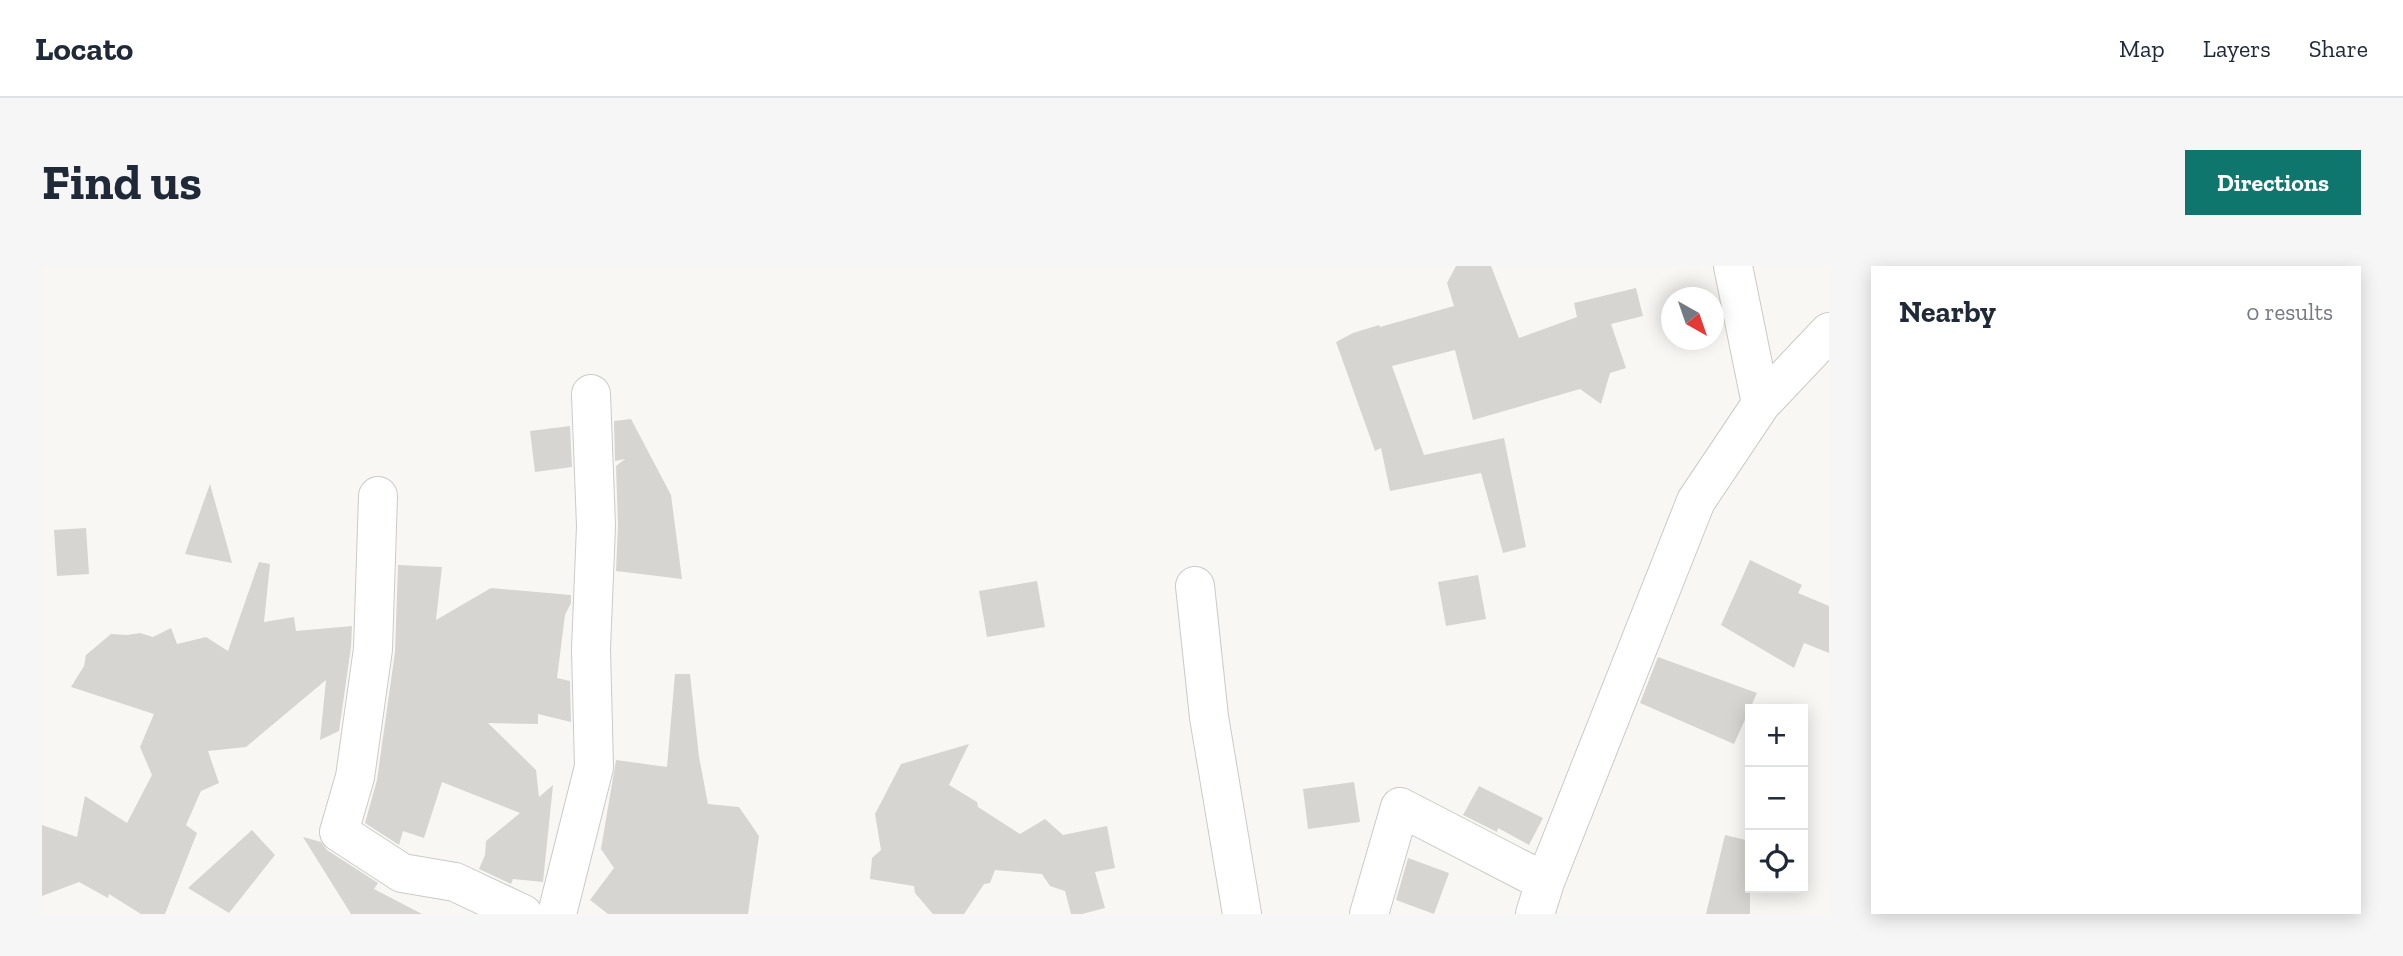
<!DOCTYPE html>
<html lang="en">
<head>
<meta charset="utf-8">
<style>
  :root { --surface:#fff; --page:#f6f6f7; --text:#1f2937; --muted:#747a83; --line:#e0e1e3; --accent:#0f766e }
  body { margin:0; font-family:"Zilla Slab",serif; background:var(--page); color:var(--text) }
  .controls { position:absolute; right:21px; bottom:21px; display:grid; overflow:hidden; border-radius:0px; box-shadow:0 4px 18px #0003 }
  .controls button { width:63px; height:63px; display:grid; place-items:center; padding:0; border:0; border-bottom:2px solid var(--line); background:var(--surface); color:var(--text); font:35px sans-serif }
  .compass { position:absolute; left:1619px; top:21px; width:63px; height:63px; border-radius:50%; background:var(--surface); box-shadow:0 4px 18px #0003; rotate:140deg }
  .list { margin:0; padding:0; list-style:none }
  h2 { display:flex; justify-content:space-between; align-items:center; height:91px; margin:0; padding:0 28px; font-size:30px }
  h2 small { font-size:23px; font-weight:400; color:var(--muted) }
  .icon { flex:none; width:38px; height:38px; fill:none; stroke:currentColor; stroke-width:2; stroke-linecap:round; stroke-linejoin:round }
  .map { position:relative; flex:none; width:1787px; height:648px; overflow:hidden; border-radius:0px }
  header { display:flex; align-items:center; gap:42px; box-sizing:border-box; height:98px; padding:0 35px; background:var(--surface); border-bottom:2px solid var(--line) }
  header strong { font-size:33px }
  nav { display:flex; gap:38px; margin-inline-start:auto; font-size:24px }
  .intro { display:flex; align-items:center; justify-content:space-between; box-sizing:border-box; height:168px; padding:0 42px }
  h1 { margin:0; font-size:49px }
  .button { padding:18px 32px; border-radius:0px; background:var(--accent); color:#fff; font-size:24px; font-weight:700 }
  main { display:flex; gap:42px; padding:0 42px }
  aside { flex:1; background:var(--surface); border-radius:0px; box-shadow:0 4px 18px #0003 }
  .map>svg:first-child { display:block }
</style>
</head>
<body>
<header>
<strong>Locato</strong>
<nav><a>Map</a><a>Layers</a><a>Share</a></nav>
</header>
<div class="intro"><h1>Find us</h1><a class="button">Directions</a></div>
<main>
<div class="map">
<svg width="1787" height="648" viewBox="0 0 1787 648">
  <rect width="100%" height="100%" fill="#f8f7f4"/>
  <path fill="#d6d5d2" d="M1414 0H1449L1477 72 1535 51 1532 37 1594 22 1601 50 1569 58 1584 102 1568 107 1559 138 1538 123 1431 154 1413 84 1350 100 1382 189 1462 172 1484 281 1461 287 1439 207 1348 225 1339 182 1333 185 1294 76 1311 67 1337 59 1338 61 1412 40 1405 17Z
    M589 153 629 229 640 313 574 305 576 259 574 200 583 193 573 195 572 155Z
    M528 160 530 201 493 206 488 165Z
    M168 218 190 297 143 288Z
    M44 262 47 308 15 310 12 264Z
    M1708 294 1760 319 1756 327 1787 340V387L1762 377 1752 402 1679 359Z
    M217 296 228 298 222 356 252 351 254 365 310 360 309 381 297 465 278 474 284 414 204 481 166 485 177 517 159 525 144 559 155 567 123 648H99L67 628 66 632 37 616 0 630V559L35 571 43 530 85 557 110 509 98 481 112 448 29 421 42 400 44 389 69 368 85 369 98 367 111 371 129 362 135 378 164 371 186 385Z
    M356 299 400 301 394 354 449 322 529 329V337L523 349 515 412 528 415 529 456 496 448V458L446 457 494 504 497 531 511 519 501 616 471 613 469 618 437 603 443 589 444 575 478 547 400 516 382 572 361 565 357 579 323 557 335 514 353 386Z
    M1436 309 1444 353 1404 360 1396 316Z
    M995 315 1003 361 945 371 937 325Z
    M1616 391 1715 427 1692 478 1598 437Z
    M633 408H648L657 491 666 538 697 541 717 570 706 648H566L548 634 572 602 559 583 574 494 625 501Z
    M927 478 907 519 935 536 936 541 978 568 1003 553 1021 569 1065 560 1073 602 1053 606 1063 642 1040 648H1029L1023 625 1008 620 1000 608 953 604 948 617 942 618 922 648H891L873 627 872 620 828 613 830 592 839 584 833 548 859 498Z
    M1312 516 1318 556 1266 563 1261 523Z
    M1437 520 1501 552 1487 579 1456 562 1455 566 1421 549Z
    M210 564 233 589 187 647 146 622Z
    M1683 569 1708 575V648H1664Z
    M261 571 279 576 285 584 336 617 332 623 380 648H309Z
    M1366 592 1407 607 1392 648 1354 634Z"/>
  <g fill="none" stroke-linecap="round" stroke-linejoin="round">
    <defs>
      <path id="street" d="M1691 0 1719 138
        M336 230 331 383 313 511 297 566 360 607 413 616 481 648
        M1153 320 1167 451 1200 648
        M515 648 552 501 549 383 554 260 549 128
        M1327 648 1358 541 1503 616
        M1493 648 1503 616 1654 235 1719 138 1787 66"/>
    </defs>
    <use href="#street" stroke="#cccac8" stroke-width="40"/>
    <use href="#street" stroke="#fff" stroke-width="38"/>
  </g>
</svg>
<div class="controls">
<button>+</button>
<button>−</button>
<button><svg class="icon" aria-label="locate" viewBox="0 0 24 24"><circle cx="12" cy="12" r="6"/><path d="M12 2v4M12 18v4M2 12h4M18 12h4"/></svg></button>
</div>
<svg class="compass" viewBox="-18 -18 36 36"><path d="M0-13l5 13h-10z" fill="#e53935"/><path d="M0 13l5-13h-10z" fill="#747a83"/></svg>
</div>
<aside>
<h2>Nearby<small>0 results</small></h2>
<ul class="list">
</ul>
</aside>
</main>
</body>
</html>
